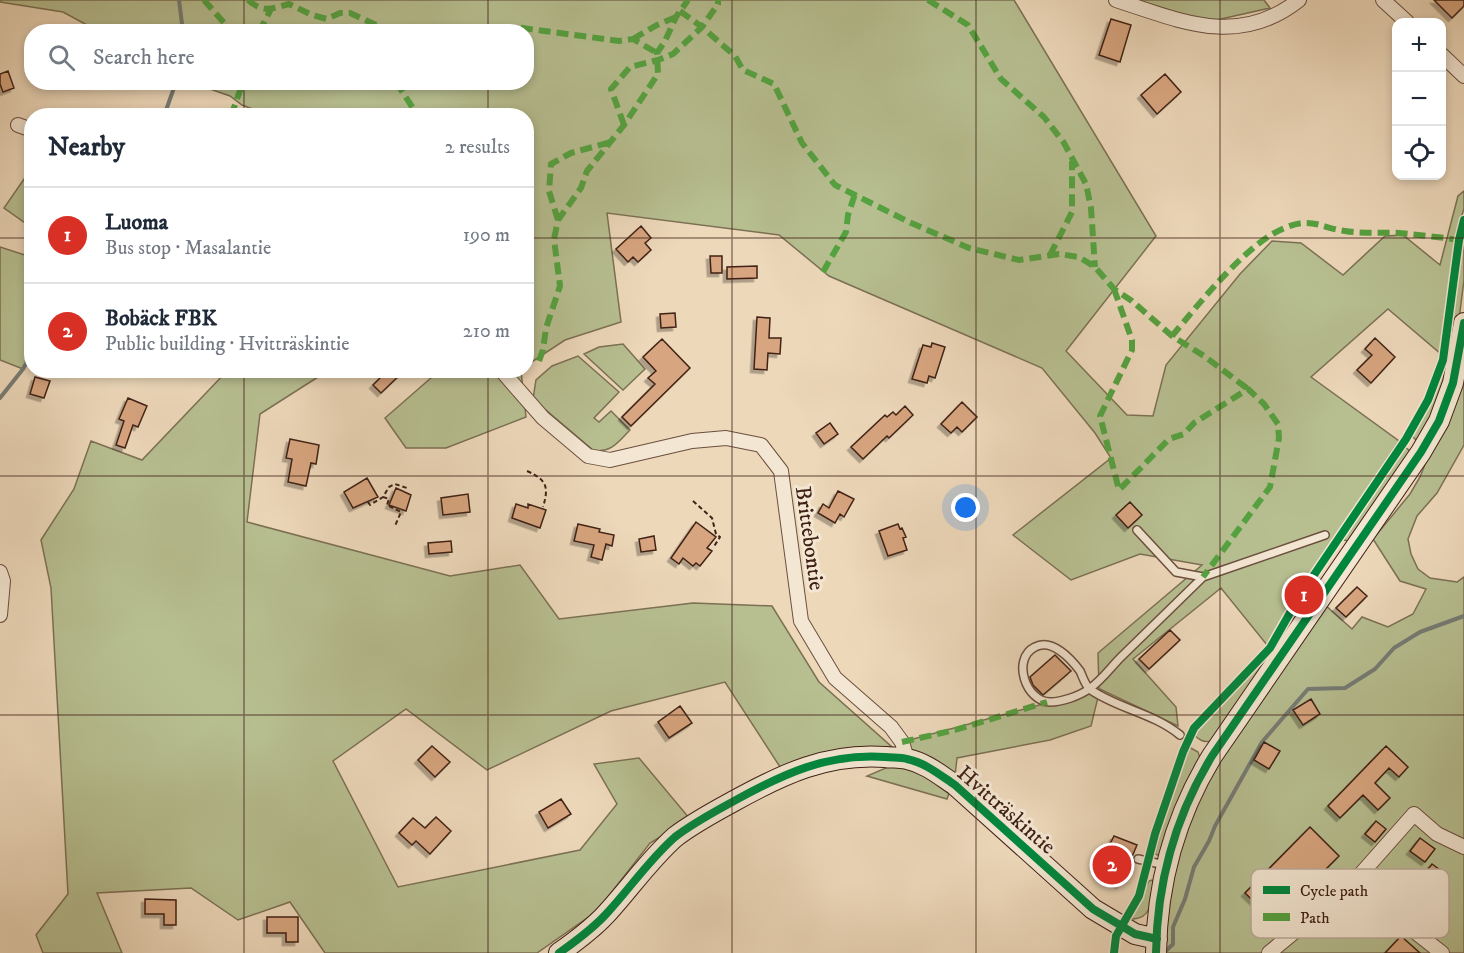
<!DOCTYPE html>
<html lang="en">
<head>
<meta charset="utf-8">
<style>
  :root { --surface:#fff; --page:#f6f6f7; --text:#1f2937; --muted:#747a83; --line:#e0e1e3; --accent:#d93025 }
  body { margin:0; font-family:"IM FELL DW Pica",serif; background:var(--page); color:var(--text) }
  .controls { position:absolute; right:18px; top:18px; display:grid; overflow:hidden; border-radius:12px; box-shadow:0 3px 9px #0003 }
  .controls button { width:54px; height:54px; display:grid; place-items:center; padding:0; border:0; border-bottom:2px solid var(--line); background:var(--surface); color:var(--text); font:30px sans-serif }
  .you { position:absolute; left:966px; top:508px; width:21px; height:21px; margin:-15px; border:4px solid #fff; border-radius:50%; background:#1a73e8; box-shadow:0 0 0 9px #1a73e833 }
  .badge { display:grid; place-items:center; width:39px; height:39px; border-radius:50%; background:var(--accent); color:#fff; font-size:20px; font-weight:700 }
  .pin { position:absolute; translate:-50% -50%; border:3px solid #fff; box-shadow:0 2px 6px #0006 }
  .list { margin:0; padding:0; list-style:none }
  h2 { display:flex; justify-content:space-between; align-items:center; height:78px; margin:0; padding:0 24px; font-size:26px }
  h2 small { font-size:20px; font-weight:400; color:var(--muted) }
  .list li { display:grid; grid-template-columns:39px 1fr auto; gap:18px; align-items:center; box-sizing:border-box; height:96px; padding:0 24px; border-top:2px solid var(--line) }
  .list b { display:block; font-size:22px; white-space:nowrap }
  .list p { margin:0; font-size:20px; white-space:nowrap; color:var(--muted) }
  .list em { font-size:20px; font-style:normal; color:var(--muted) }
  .icon { flex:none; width:33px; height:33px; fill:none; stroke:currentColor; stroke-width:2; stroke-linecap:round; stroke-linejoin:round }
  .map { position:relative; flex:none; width:1464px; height:953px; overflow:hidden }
  .search { position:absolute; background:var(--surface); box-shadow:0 3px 9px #0003; left:24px; top:24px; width:510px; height:66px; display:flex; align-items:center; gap:15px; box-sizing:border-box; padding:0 21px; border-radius:24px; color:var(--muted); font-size:22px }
  .panel { position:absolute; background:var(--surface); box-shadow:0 3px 9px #0003; left:24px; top:108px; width:510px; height:270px; border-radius:24px }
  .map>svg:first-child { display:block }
</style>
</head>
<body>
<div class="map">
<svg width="1464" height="953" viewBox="0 0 1464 953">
  <defs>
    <filter id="shadow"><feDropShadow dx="-3.5" dy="3.5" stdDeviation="0" flood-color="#0004"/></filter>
  </defs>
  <rect width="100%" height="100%" fill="#edd8ba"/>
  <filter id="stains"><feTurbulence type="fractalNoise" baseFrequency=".00333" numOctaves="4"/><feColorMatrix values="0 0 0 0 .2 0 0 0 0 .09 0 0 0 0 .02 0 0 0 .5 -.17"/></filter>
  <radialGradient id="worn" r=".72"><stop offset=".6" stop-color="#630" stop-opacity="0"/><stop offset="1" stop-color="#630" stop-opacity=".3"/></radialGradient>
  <path fill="#b7bf91" stroke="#7c7054" stroke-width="1.5" d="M0 0H1014L1156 236 1066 351 1127 415 1153 416 1166 365 1240 274 1272 241 1301 243 1343 275 1385 236 1403 235 1440 265 1458 196 1464 191V209L1456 233 1441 354 1388 309 1311 377 1399 441 1293 599 1267 645 1221 588 1133 659 1176 707 1178 726 1100 689 1091 726 1050 740 957 758 955 776 947 799 867 776 907 759 902 742 1099 689 1098 653 1202 565 1140 554 1071 580 1013 535 1111 458 1095 433 1042 368 829 276 779 235 607 213 621 322 565 340 527 365 526 116 268 115 242 105 230 96 193 83 526 82V32L98 31 63 12 0 2Z
    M1141 0H1264L1270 8 1212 21 1143 5Z
    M31 169V227L4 208Z
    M0 247 31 257V353L23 369 0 360Z
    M1461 247H1464V280L1455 350 1449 352 1447 350Z
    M623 344 645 369 623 390 584 354 599 347Z
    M578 356 619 392 594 418 599 422 611 411 630 430C619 441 611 454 593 450L533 399 536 380 552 366Z
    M1445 367 1449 368 1435 411 1420 439 1416 440 1413 437V432L1427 410Z
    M1464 367V445L1437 493 1417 516 1408 539 1411 554 1418 569 1430 578 1457 582 1464 577V953H1163L1175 859 1198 793 1325 605 1352 629 1362 617 1388 627 1413 614 1426 589 1400 581 1373 539 1410 494 1420 477Z
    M329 370 260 414 247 522 450 576 520 565 559 619 693 603 772 606 819 682 892 747 852 750 782 770 725 682 611 711 487 770 406 709 333 761 398 887 580 850 617 804 594 764 639 758 690 819 650 843 597 911 537 953H325L290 902 238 920 191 888 97 893 122 953H43L36 935 68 894 51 588 41 540 74 489 91 441 142 460 227 371Z
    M439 371H521L526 417 446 448H406L385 418Z
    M1405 447 1410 451 1348 541 1344 540 1343 539 1400 449Z
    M1302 599 1304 600 1296 621 1211 741C1204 743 1200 740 1195 736L1196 729 1223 698 1273 647 1290 615Z
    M1189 747 1198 752 1200 758 1161 856 1155 854 1162 823 1184 752Z
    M1152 880 1154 882C1152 898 1153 918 1133 919L1131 915 1149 881Z"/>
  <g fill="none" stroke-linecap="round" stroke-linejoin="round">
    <path stroke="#767c75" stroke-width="4" d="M179 0 183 32
      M164 116 176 82
      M0 398 23 369 32 353
      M1165 952 1173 944V927L1185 899 1194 867 1209 841 1215 826 1262 742 1308 689 1345 688 1375 669 1394 648 1420 632 1464 616"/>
  </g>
  <path fill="#d7a57f" stroke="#402116" stroke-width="1.5" filter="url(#shadow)" d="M1434 0H1464V6L1452 18Z
    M1111 19 1131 25 1120 62 1099 55Z
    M8 71 14 88 3 92 0 84V74Z
    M1165 74 1181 92 1157 114 1141 95Z
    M641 226 651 238 645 243 651 250 638 262 633 257 628 262 616 249Z
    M710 256H722V273H711Z
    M757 266V278L727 279V267Z
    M675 313 676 327 661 328 660 314Z
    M757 317 770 318 769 338H781L780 354 768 353 767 370 754 369Z
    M1375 338 1395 357 1371 383 1357 370 1372 355 1365 349Z
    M662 339 690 368 631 426 622 417 655 384 648 378 656 371 643 357Z
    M932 343 945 347 935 378 929 376 927 383 912 379 923 345 931 347Z
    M388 370H405L381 393 373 385Z
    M35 377 50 381 44 398 30 394Z
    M128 398 147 406 138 427 133 425 125 448 116 445 124 421 119 419Z
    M962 402 977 417 962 432 957 427 951 433 941 424Z
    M905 406 913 415 889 438 887 436 863 459 851 447 885 415 887 417 893 412 896 415Z
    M830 423 838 434 824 444 816 433Z
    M290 439 319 445 316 464 311 463 306 486 288 482 292 459 286 458Z
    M367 478 378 497 353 508 344 492Z
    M396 488 411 495 406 511 389 505Z
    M838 491 854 499 844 517 840 514 835 523 818 513 823 504 829 508Z
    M468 494 470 512 443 515 441 498Z
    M1130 502 1142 515 1128 528 1116 515Z
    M516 504 528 508V504L546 510 540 528 512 518Z
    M696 522 716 537 707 548 712 551 700 566 696 563 693 566 683 558 679 564 671 558Z
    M578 524 600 529 599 532 614 535 612 546 606 544 602 560 591 557 594 545 574 541Z
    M898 524 900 529 902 528 906 537 903 538 907 550 888 556 879 531Z
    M654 536 656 550 641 552 639 539Z
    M451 541 452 552 429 554 428 543Z
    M1357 587 1367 596 1346 617 1336 608Z
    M1170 630 1180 640 1149 669 1139 659Z
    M1055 655 1071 671 1043 695 1033 685 1030 677Z
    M1311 699 1320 714 1303 725 1293 710Z
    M680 706 692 723 669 738 658 722Z
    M1264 742 1280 751 1269 769 1254 760Z
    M432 746 450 762 435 777 418 760Z
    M1386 746 1408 767 1399 777 1389 768 1375 783 1390 798 1378 810 1363 795 1340 818 1328 806Z
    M561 799 571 814 548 828 539 812Z
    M436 817 451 831 430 854 416 841 412 845 399 833 413 818 425 828Z
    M1376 821 1386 829 1375 842 1365 834Z
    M1310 827 1339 856 1274 921 1245 893Z
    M1114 836 1137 845 1120 885 1102 876 1110 857 1105 854Z
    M1420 838 1435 849 1425 862 1410 851Z
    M1432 864 1444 873 1415 909 1404 900Z
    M145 899 176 900V925H164V914H145Z
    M267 917H298V942H286V933H267Z
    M1401 936 1420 953H1385Z"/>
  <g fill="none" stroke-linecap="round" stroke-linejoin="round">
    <defs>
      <path id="lane" d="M1137 530 1176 572 1203 577 1325 535
        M1180 735C1153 713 1119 709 1091 690 1085 686 1083 677 1080 671 1071 659 1052 638 1035 647 1011 659 1026 702 1050 702 1062 702 1079 696 1089 689 1101 681 1111 667 1121 657 1149 630 1176 603 1203 577
        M1138 859 1165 865"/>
      <path id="street" d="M1116 0C1181 21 1238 48 1299 0
        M1383 0 1407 22
        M1442 55 1464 76
        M18 125 32 130
        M501 370 543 418 588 456 610 460 692 441 726 438 761 445 781 471 801 621 835 678 891 727 902 742 907 759
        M0 572 3 581 0 615
        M1353 883 1442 953
        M1269 953 1353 883 1414 814 1437 834 1464 847"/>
      <path id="secondary" d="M559 953C576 941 594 928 608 912 630 888 650 859 675 837 693 823 714 812 734 801 783 774 827 753 885 757 892 758 900 757 907 759 926 763 940 775 955 785L1093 909 1135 934 1157 939
        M1156 953C1157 883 1176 815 1212 756L1421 452 1439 421 1453 383 1464 323"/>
    </defs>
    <use href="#lane" stroke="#6b4f3f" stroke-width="10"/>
    <use href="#street" stroke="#6b4f3f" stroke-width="16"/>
    <use href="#secondary" stroke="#402116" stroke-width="22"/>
    <path stroke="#402116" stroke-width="2" stroke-dasharray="4.5 3" stroke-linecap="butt" d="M527 471C547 480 549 487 543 507
      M383 497 389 499 387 505 401 512 395 526
      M693 501 712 518 716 534 720 537 713 548
      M368 502 370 505 383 497 389 487 395 484 407 488"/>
    <use href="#lane" stroke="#f3e6d2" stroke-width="7"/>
    <use href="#street" stroke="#f3e6d2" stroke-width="14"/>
    <use href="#secondary" stroke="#f3e6d2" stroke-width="20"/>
    <path stroke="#54a240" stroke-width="6" stroke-dasharray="12 6" stroke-linecap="butt" d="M204 0 232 32
      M248 0C263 13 271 9 289 4L312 15 327 19 340 13H350L391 32
      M928 0 968 25 1001 79 1044 117 1064 143 1086 184 1091 208 1095 267
      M680 11 702 27 735 56 743 70 774 84 802 143 835 185 909 222 969 248 1019 260 1059 254 1079 257 1095 267 1114 289 1132 301 1172 336 1204 356 1248 389
      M259 32 271 9
      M414 32H423
      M482 32H488
      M504 32 515 27 619 41 633 39 657 53
      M633 39 657 25 676 17
      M396 82 418 116
      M231 116 243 82
      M624 125 611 89 630 67 658 60 673 54 702 27 718 4V0
      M558 220 549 191 551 164 571 153 611 142
      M1050 255 1072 212V161
      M823 272 846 232 848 215 855 194
      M1114 289 1132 340V350L1100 416 1119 490 1169 439 1184 434 1194 423 1248 389 1264 404 1278 424 1279 438 1270 487 1203 577
      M1172 336C1199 304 1248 241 1287 227 1313 217 1321 228 1345 231 1363 234 1381 232 1399 233 1419 235 1439 237 1459 240
      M539 361 543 350 546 328 560 286 554 239 558 220 581 188 587 171 624 125 658 74 657 53 665 41 676 17 688 0
      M902 742 955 730 1047 702"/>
    <defs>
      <path id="cycleway" d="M559 953C576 941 594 928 608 912 630 888 650 859 675 837 693 823 714 812 734 801 783 774 827 753 885 757 892 758 900 757 907 759 926 763 940 775 955 785L1093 909 1135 934 1157 939
        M1114 953 1116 936 1139 896 1155 834 1183 752 1194 728 1270 648 1299 597 1406 439 1428 400 1443 360 1459 240 1464 220
        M1156 953C1157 883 1176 815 1212 756L1421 452 1439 421 1453 383 1464 323"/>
    </defs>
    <use href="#cycleway" stroke="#f3e6d2" stroke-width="11"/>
    <use href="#cycleway" stroke="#00873e" stroke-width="8"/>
  </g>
  <path fill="none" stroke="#402116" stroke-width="1.5" stroke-opacity="0.55" d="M244 0V32M488 0V32M732 0V953M976 0V953M1220 0V953M244 82V116M488 82V116M0 238H32M526 238H1464M244 370V953M488 370V953M0 476H1464M0 715H1464"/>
  <g text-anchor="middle" stroke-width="6" stroke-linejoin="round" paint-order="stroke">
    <g font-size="22" fill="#402116" stroke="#f3e6d2">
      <text transform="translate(811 538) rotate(82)" y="8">Brittebontie</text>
      <text transform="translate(1007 809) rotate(41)" y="8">Hvitträskintie</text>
    </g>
  </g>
  <rect x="1251" y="869" width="198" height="69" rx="9" fill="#f3e6d2" stroke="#bdab9a" stroke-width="1.5"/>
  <rect x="1263" y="886" width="27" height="8" fill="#00873e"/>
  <rect x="1263" y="913" width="27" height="8" fill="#54a240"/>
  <g font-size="16" fill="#402116">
    <text x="1300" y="896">Cycle path</text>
    <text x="1300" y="923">Path</text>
  </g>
  <rect width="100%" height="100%" filter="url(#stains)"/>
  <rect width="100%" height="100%" fill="url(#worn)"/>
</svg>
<div class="controls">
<button>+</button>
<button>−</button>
<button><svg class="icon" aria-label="locate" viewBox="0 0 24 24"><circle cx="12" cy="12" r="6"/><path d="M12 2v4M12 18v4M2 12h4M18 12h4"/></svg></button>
</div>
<div class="you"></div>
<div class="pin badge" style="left:1304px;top:595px">1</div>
<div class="pin badge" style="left:1112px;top:865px">2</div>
<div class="search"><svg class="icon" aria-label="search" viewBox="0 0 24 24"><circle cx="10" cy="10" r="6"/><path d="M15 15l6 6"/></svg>Search here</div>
<section class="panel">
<h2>Nearby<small>2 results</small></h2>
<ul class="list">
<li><span class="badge">1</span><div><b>Luoma</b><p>Bus stop · Masalantie</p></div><em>190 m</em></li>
<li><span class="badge">2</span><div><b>Bobäck FBK</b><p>Public building · Hvitträskintie</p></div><em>210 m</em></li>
</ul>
</section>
</div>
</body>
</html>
